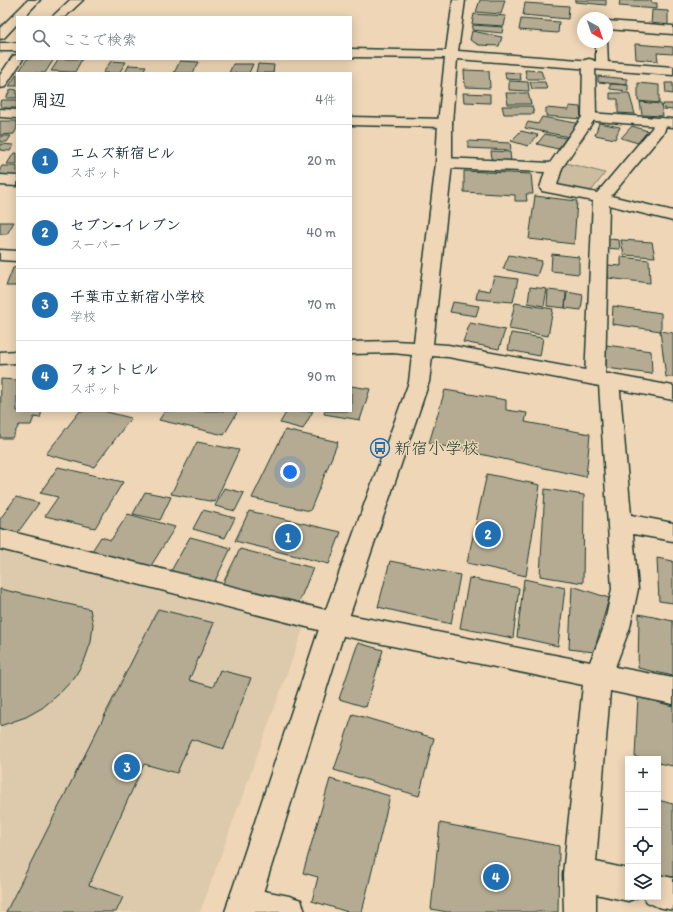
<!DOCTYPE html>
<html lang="ja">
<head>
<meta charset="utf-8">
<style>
  :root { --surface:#fff; --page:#f2f2f3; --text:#1f2937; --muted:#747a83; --line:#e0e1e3; --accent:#1f6fb2 }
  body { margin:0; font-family:Itim,"Klee One",sans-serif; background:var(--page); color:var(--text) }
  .controls { position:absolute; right:12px; bottom:12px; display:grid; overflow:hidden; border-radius:0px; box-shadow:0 2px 10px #0003 }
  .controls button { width:36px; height:36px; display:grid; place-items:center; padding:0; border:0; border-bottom:1px solid var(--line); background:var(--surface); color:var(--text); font:20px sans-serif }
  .compass { position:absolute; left:577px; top:12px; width:36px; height:36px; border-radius:50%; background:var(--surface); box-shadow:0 2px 10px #0003; rotate:140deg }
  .you { position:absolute; left:290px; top:472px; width:14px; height:14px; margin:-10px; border:3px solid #fff; border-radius:50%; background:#1a73e8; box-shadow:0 0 0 6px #1a73e833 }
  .badge { display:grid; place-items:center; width:26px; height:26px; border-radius:50%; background:var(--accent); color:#fff; font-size:13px; font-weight:700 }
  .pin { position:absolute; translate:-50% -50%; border:2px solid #fff; box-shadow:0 1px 4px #0006 }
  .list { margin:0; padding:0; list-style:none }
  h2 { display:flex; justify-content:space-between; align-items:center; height:52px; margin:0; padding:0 16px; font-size:17px }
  h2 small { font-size:13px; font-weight:400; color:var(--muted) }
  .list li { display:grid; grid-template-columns:26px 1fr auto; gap:12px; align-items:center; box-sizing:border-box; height:72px; padding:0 16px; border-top:1px solid var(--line) }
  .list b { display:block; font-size:15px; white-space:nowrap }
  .list p { margin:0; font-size:13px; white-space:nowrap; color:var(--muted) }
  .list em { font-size:13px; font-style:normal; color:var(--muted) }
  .icon { flex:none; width:22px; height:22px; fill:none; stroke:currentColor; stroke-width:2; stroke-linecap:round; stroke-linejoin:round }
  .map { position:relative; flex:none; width:673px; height:912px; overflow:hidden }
  .search { position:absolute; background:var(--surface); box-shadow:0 2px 10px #0003; left:16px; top:16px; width:336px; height:44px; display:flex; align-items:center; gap:10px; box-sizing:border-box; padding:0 14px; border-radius:0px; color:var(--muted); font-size:15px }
  .panel { position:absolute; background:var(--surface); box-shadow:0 2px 10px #0003; left:16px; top:72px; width:336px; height:340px; border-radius:0px }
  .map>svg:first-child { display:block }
</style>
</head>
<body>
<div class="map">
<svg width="673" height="912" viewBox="0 0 673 912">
  <rect width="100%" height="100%" fill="#eed6b6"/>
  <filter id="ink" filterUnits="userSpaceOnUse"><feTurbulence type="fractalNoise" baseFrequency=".025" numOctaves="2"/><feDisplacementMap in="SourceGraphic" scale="8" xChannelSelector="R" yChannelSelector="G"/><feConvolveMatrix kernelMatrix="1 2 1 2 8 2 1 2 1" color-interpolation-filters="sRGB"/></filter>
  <g filter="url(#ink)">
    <path fill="#ddc9ab" d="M0 546 306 621 200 912H0Z"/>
    <path fill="#ccbda1" stroke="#767d6a" d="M566 163 605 173 592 190C578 192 566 192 556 181Z"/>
    <path fill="#b4ab92" stroke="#1f3d34" d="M480 0H505L501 14 476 12Z
      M575 0H606V5L575 2Z
      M620 0H651L652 3H657V9L619 6Z
      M525 3 569 6 568 19 523 15Z
      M652 10 668 11V28L651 26Z
      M474 14 506 16 504 26 472 24Z
      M521 19 559 22 558 33 519 30Z
      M473 25 503 27 502 33 472 30Z
      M472 31 502 37 499 46 479 45 470 40Z
      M635 44 673 47V54L657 53 658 61 636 59Z
      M27 59H54L45 73H18Z
      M59 59H82L75 72 51 71Z
      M111 61 126 62 119 73H103Z
      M180 61 199 62 193 73H174Z
      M233 64H253L249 73H229Z
      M258 64 274 65 273 73H256Z
      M129 65 146 66 142 73H125Z
      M464 70 489 71 490 88 465 87Z
      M525 70 541 71 544 79H527Z
      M505 72 520 73 521 80 506 79Z
      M17 74V86H9Z
      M598 76 627 79V85L598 82Z
      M509 81 528 82 529 91 509 90Z
      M530 82H545L547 89H532Z
      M638 83 659 85V103L638 101Z
      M665 83H673V94L666 93Z
      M610 84 628 85V91L610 89Z
      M11 89 17 90V98H6Z
      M463 93 490 94V103L464 102Z
      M506 93H528L531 104H508Z
      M610 93H629L635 114 618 113V99H610Z
      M2 100H17V108H4L0 105V102Z
      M640 102 661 104 663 116 642 115Z
      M663 104H673V110L664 109Z
      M502 106H532L534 114H504Z
      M569 106 580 107 581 119 546 116V108L569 110Z
      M542 117 576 123 569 137 525 128 528 122 538 124Z
      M0 121H17V128L14 134 0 135Z
      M599 123 620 127 615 139 595 135Z
      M632 126 648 131 638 143 621 138Z
      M521 131 538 135 528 146 511 141Z
      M545 134 566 138 558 149 537 144Z
      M0 136H11L7 142H0Z
      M468 141 510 143 511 150 468 148Z
      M0 144 14 145 10 151 0 150Z
      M491 151 510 152 511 162 492 161Z
      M14 153H17V164H7Z
      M2 166H17V179H0V169Z
      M464 171 531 174 533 194H526L527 201H515V195L464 192Z
      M535 196 577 201 574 244 529 239Z
      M0 222H14L7 234H0Z
      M600 238 619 240 620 249 601 248Z
      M621 240 652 242 655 257 624 255Z
      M552 254 579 257V274L551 271Z
      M509 255 542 261 537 276 503 269Z
      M621 257 649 260 650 283 608 278V265L621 266Z
      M17 267V286H6L13 268Z
      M494 276 518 279 513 302 476 299 478 289 490 291Z
      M530 287 547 289 544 306 528 303Z
      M548 290 566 292 565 308 547 306Z
      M567 292 583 295 581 310 565 308Z
      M453 302 479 306 476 316 450 312Z
      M515 303 553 309 548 336 509 329Z
      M613 306 661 313V331L612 324Z
      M470 323 505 330 499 349 463 342Z
      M660 331 673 333V377H666Z
      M511 333 543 338 540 356 508 350Z
      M606 345 651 351 652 374 606 368Z
      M1 379 17 380V411H42L40 418 34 417 31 425H19L12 438H0Z
      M351 386 370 389 360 420 324 414 325 411H351Z
      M445 390 506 400V410L527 413 525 422 590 434 586 477 429 443Z
      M80 411H103L131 418 94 467 46 454Z
      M165 411H238L224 435 159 420Z
      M287 411H313L303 429 280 423Z
      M285 430 338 442 310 511 252 498Z
      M197 442 239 450 215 502 171 494Z
      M58 467 123 482 95 528 45 516 58 497 40 493Z
      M487 474 540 485 526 576 467 563Z
      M224 488 244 493 235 511 215 506Z
      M545 489 584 495 583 583 540 576Z
      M145 492 171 497 160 520 133 514Z
      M16 497 39 503 16 535 0 531V519Z
      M203 510 235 518 225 538 193 529Z
      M249 511 341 532 329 564 235 541Z
      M128 514 175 527 146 574 88 557 101 537 111 540Z
      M190 537 231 548 214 583 171 571Z
      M240 549 313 568 297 607 221 587Z
      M657 558 673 561V603L659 601Z
      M390 561 460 575 451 624 378 607Z
      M469 578 519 588 513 638 460 628Z
      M524 579 565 588 558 646 517 637Z
      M572 586 609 598 594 652 569 649Z
      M0 589 90 609 93 624 91 642 85 659 74 678 59 694 42 708 26 717 0 726Z
      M158 609 214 623 189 680 213 687 220 670 251 678 224 749 191 739 177 773 144 764 89 885 123 897 116 912H6Z
      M639 614 673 621V676L638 668Z
      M358 643 383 650 366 707 339 699Z
      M638 697 673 706V766L658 763V759H644L635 757Z
      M353 714 434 738 419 796 334 770Z
      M330 779 390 796 362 912H348L312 901 318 877 303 873Z
      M658 800 673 804V885L658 880Z
      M440 823 559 846 558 912H447L431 909Z"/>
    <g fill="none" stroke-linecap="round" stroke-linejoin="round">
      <defs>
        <path id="street" d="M28 0H40L24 17H17V24L4 38 0 39V28Z
          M70 0H83L65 17H52Z
          M607 21 673 26V34L607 29Z
          M607 40 608 65 606 68H598L596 65V42H607Z
          M17 55V59H23L5 87 0 88V75L13 56Z
          M589 59 593 60 595 63 596 117 562 168 557 185 597 193 652 128 655 119 660 118 665 119 667 122 664 132 611 196 673 211V221L609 205 605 375 609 374 616 376 619 381 631 515 673 523V541L633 534 638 589 630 627 615 667 673 678V704L610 691 596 862 628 869V897H638L628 901 596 894V912H564L563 874 583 685 334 634 0 549V529L334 612 590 662 604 627 612 589 599 384 595 385 588 383 585 378 593 201 542 191 540 188 545 172 444 168 439 166 436 163 439 160 444 158 550 163 582 117 583 63 585 60Z
          M0 109 17 110V118L0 117Z
          M351 117 445 119 450 120 452 123 450 126 445 127 351 125Z
          M0 175 17 176V186L0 185Z
          M0 250 17 251V261L0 260Z
          M658 875 673 878V910L658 907 647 902 644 897H658Z
          M244 887 289 896 301 900 305 912H231L228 903 232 891Z"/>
        <path id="secondary" d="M453 0H465L458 51 673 67V75L457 59 452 123V163L433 344 448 345 673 386V400L448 357 432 356 429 382 347 623 257 912H225L321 623 409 382 412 355 393 353 351 354V342L393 341 414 342 436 163 438 123 445 58 351 57V49L446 51Z
          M0 43H17V51H0Z
          M589 113 673 119V127L584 120 582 117 584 114Z
          M17 351V363L0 364V352Z"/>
      </defs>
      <use href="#street" stroke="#1f3d34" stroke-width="3"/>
      <use href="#secondary" stroke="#1f3d34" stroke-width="3"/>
      <use href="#street" fill="#eed6b6" fill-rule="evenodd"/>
      <use href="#secondary" fill="#eed6b6" fill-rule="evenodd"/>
    </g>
  </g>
  <defs>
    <symbol id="bus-ring" viewBox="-11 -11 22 22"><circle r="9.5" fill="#eed6b6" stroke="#1f6fb2" stroke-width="1.5"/><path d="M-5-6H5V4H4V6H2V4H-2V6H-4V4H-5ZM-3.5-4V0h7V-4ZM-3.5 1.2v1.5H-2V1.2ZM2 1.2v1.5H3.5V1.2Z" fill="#1f6fb2"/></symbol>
  </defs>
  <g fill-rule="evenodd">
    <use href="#bus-ring" x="369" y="437" width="22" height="22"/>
  </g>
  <g text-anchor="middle" stroke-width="3" stroke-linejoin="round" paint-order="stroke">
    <g font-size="17" fill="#1f3d34" stroke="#eed6b6" text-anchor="start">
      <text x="394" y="454">新宿小学校</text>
    </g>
  </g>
</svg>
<div class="controls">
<button>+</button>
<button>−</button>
<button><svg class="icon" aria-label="locate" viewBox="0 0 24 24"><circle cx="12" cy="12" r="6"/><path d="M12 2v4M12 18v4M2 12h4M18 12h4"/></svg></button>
<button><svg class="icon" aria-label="layers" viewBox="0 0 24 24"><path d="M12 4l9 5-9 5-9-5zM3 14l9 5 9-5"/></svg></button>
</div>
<svg class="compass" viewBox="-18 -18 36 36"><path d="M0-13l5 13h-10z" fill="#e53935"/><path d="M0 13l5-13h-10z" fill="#747a83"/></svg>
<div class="you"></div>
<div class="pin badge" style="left:288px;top:537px">1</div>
<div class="pin badge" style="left:488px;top:534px">2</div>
<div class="pin badge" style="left:127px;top:767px">3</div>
<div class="pin badge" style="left:496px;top:877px">4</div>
<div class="search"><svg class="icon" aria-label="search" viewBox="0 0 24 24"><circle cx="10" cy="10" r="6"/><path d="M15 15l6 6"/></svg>ここで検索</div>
<section class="panel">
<h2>周辺<small>4件</small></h2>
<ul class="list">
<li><span class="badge">1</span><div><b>エムズ新宿ビル</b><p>スポット</p></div><em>20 m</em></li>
<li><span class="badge">2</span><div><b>セブン-イレブン</b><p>スーパー</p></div><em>40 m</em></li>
<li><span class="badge">3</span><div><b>千葉市立新宿小学校</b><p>学校</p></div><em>70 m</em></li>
<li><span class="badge">4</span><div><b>フォントビル</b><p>スポット</p></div><em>90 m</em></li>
</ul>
</section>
</div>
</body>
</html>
